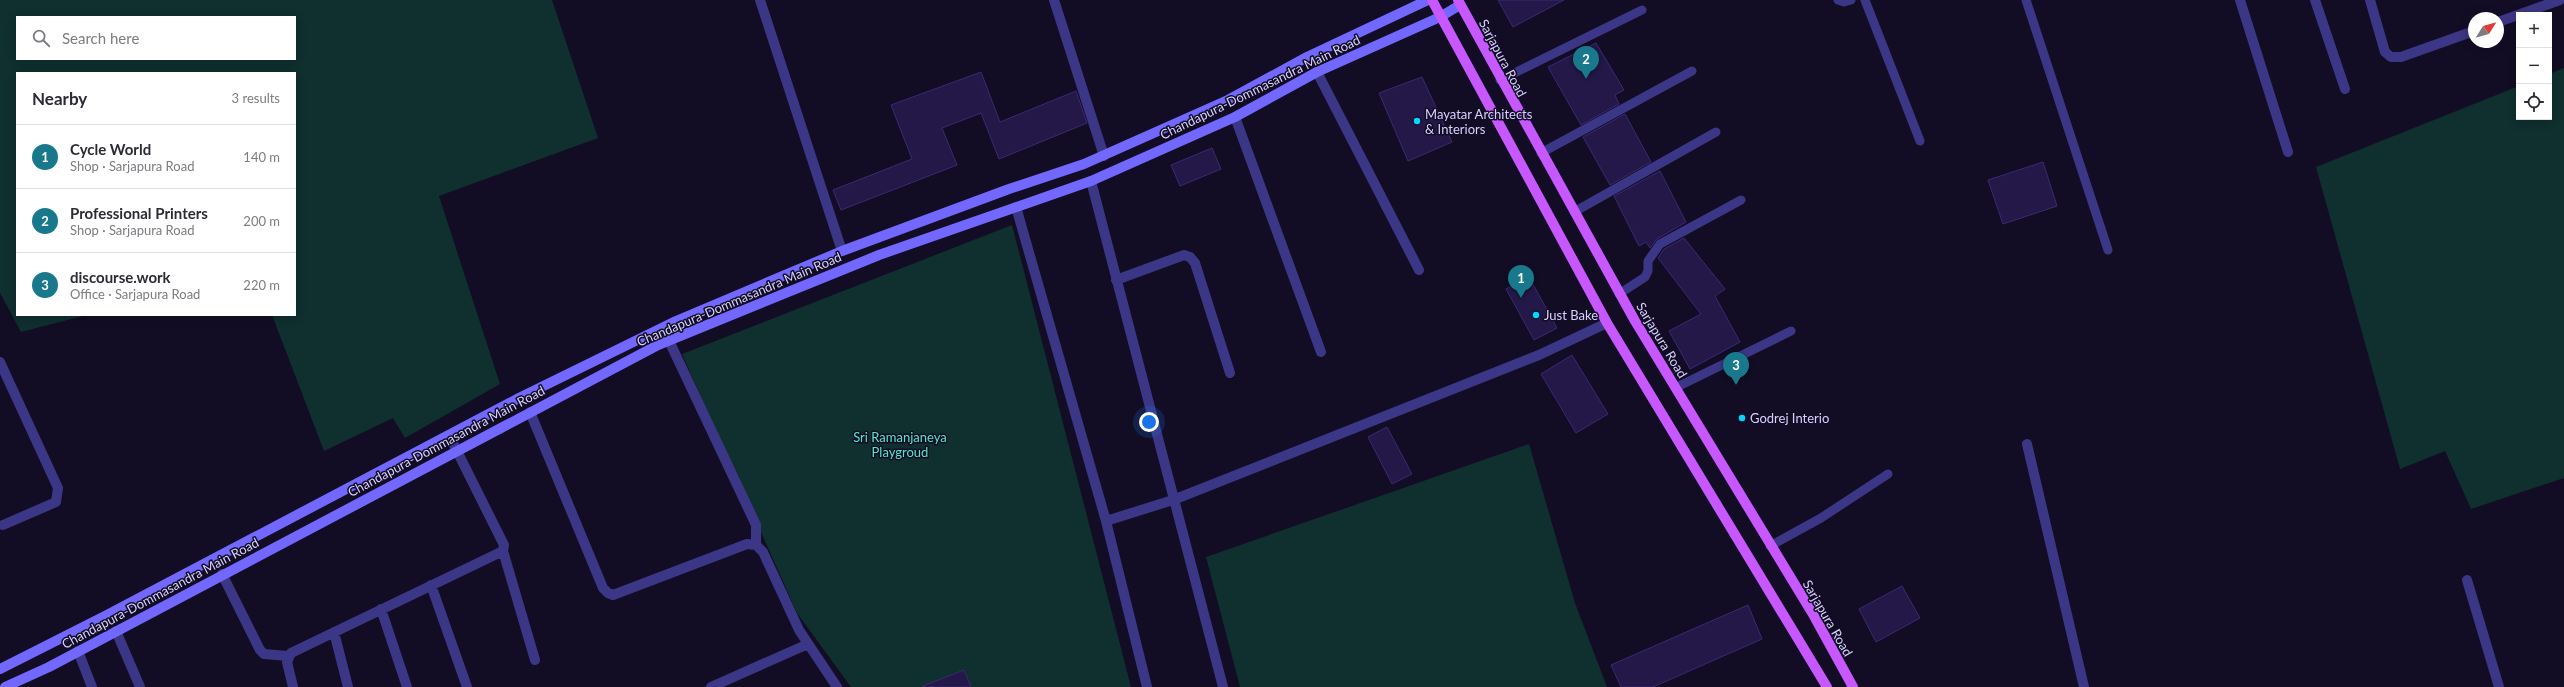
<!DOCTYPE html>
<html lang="en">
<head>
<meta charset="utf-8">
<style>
  :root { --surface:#fff; --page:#f7f7f7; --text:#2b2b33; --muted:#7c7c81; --line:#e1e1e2; --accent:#18798d }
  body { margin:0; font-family:Lato,sans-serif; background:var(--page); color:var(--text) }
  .controls { position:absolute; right:12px; top:12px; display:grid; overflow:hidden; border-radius:0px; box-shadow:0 2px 10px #0003 }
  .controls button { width:36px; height:36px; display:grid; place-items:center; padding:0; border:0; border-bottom:1px solid var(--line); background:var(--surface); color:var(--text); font:20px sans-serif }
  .compass { position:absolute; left:2468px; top:12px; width:36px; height:36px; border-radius:50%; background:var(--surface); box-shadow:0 2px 10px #0003; rotate:53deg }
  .you { position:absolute; left:1149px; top:422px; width:14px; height:14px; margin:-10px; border:3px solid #fff; border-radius:50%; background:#1a73e8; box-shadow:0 0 0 6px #1a73e833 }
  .badge { display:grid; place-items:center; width:26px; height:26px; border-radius:50%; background:var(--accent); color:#fff; font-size:13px; font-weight:700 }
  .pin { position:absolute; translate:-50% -33px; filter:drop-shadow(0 1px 2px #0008) }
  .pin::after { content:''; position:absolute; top:21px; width:14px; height:12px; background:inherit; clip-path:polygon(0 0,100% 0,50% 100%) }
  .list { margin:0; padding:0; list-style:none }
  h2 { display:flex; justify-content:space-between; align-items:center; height:52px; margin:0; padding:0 16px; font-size:17px }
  h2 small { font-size:13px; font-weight:400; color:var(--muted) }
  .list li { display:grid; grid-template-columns:26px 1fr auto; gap:12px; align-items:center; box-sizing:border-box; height:64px; padding:0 16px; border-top:1px solid var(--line) }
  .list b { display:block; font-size:15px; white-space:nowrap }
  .list p { margin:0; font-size:13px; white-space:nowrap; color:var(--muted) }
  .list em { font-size:13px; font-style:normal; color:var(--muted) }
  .icon { flex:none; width:22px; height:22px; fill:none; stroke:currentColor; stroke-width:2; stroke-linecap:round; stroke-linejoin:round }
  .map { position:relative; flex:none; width:2564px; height:687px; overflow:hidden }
  .search { position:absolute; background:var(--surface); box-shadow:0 2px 10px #0003; left:16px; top:16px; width:280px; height:44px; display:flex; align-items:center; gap:10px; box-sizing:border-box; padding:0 14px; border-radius:0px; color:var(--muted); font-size:15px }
  .panel { position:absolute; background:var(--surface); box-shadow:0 2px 10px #0003; left:16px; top:72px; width:280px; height:244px; border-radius:0px }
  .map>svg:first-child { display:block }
</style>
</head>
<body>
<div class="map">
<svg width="2564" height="687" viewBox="0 0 2564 687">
  <rect width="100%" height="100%" fill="#120d25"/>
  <path fill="#102f2f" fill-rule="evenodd" d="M0 0H552L598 138 439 196 500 384 405 438 393 418 324 451 272 315H295V73H17V315H87L21 332 0 293ZM17 17H295V59H17Z
    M2564 68V478L2471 509 2445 451 2400 469 2316 167 2519 86V117H2549V74Z
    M1012 225 1131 687H851L797 613 682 354Z
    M1529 444 1575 603 1607 687H1240L1206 557Z"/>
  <path fill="#231847" stroke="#3b2974" d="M1498 0H1564L1513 27Z
    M1596 43 1624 90 1615 95 1619 104 1581 125 1548 67Z
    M981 72 1000 122 1076 91 1087 123 999 159 981 113 942 128 957 165 841 210 833 190 912 159 891 105Z
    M1422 77 1452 142 1408 161 1379 93Z
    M1625 114 1651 162 1610 185 1583 137Z
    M1212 148 1221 169 1180 186 1171 165Z
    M2043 162 2057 206 2003 224 1988 180Z
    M1660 171 1686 222 1657 239 1650 248 1646 242 1639 246 1614 196Z
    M1684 238 1725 289 1715 296 1740 342 1690 369 1669 331 1701 314 1658 258 1664 249Z
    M1529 277 1557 328 1534 340 1506 289Z
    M1572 355 1608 414 1576 433 1541 374Z
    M1387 427 1412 474 1392 484 1368 437Z
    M1902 586 1920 618 1876 642 1859 609Z
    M1748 605 1762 639 1653 687H1621L1611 665Z
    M964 670 971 687H923V686Z"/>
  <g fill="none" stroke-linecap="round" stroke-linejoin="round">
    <path stroke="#3c3686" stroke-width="9" d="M1838 0 1844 2 1851 0
      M1865 0 1920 141
      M2026 0 2108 250
      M1500 80 1642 10
      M1541 153 1692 71
      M1574 212 1716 132
      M1619 294 1645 277 1648 271V261L1660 244 1741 200
      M1675 388 1791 331
      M1770 546 1821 518 1888 474"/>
    <path stroke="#3c3686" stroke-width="10" d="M760 0 842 251
      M1054 0 1104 156
      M2240 0 2288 152
      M2315 0 2345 89
      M2370 0 2385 52 2391 57H2401L2474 31
      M2498 22 2560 0
      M1317 72 1419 270
      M1235 117 1321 352
      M1091 181 1223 687
      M1016 207 1106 521 1147 687
      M1116 280 1184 255 1190 257 1195 263 1230 373
      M663 328 756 525V545L763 552 799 630 837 687
      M0 362 58 488 56 502 3 525
      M530 412 603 588 608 593 613 595 747 544 756 545
      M2027 444 2084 687
      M1106 521 1173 500 1539 355 1607 323
      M503 551 535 660
      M222 574 260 650 264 654 288 656
      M2467 580 2499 687
      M431 585 467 687
      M381 609 407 687
      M116 631 140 687
      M334 632 348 687
      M78 651 92 687
      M293 687 287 662 291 653 503 551 504 545 449 435
      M711 687 808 644"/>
    <path stroke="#7268ff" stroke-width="10" d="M0 669 107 615 519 398 676 321 842 251 1009 189 1084 164 1228 100 1307 57 1428 0
      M5 687 49 667 658 345 879 255 1091 181 1235 117 1317 72 1440 17 1460 5"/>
    <path stroke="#c758ff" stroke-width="10" d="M1432 0 1607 323 1827 687
      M1458 0 1635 321 1814 616 1853 687"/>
  </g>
  <g fill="#00d8fc" stroke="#120d25" stroke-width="1.5">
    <circle cx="1417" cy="121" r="4"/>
    <circle cx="1536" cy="315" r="4"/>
    <circle cx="1742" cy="418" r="4"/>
  </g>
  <g text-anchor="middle" stroke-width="3" stroke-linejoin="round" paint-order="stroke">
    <g font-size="13" fill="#d8d1ff" stroke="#120d25">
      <text transform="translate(1503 58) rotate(62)" y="5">Sarjapura Road</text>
      <text transform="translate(1260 87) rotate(-26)" y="5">Chandapura-Dommasandra Main Road</text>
      <text transform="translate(739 299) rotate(-23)" y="5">Chandapura-Dommasandra Main Road</text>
      <text transform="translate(1662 340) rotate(59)" y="5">Sarjapura Road</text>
      <text transform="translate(446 441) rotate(-28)" y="5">Chandapura-Dommasandra Main Road</text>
      <text transform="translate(160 593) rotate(-28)" y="5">Chandapura-Dommasandra Main Road</text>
      <text transform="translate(1828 618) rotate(60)" y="5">Sarjapura Road</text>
    </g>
    <g font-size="13" fill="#d8d1ff" stroke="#120d25" text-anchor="start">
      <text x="1425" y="119">Mayatar Architects<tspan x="1425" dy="15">&amp; Interiors</tspan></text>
      <text x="1544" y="320">Just Bake</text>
      <text x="1750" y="423">Godrej Interio</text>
    </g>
    <g font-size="13" fill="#56e6c7" stroke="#120d25">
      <text x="900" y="442">Sri Ramanjaneya<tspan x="900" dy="15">Playgroud</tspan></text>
    </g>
  </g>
</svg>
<div class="controls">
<button>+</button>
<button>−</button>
<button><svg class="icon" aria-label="locate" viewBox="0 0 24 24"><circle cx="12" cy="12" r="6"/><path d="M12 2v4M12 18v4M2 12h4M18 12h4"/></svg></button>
</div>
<svg class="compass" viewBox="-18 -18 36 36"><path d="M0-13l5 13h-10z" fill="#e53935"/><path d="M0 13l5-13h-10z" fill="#7c7c81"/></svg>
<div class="you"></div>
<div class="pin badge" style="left:1521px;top:298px">1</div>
<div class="pin badge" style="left:1586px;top:79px">2</div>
<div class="pin badge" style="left:1736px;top:385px">3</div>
<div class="search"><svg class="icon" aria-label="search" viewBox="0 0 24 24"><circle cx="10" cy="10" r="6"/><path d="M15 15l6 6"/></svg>Search here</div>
<section class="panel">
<h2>Nearby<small>3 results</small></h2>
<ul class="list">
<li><span class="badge">1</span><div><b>Cycle World</b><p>Shop · Sarjapura Road</p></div><em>140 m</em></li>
<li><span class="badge">2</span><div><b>Professional Printers</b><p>Shop · Sarjapura Road</p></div><em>200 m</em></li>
<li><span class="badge">3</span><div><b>discourse.work</b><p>Office · Sarjapura Road</p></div><em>220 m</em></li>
</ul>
</section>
</div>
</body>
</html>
